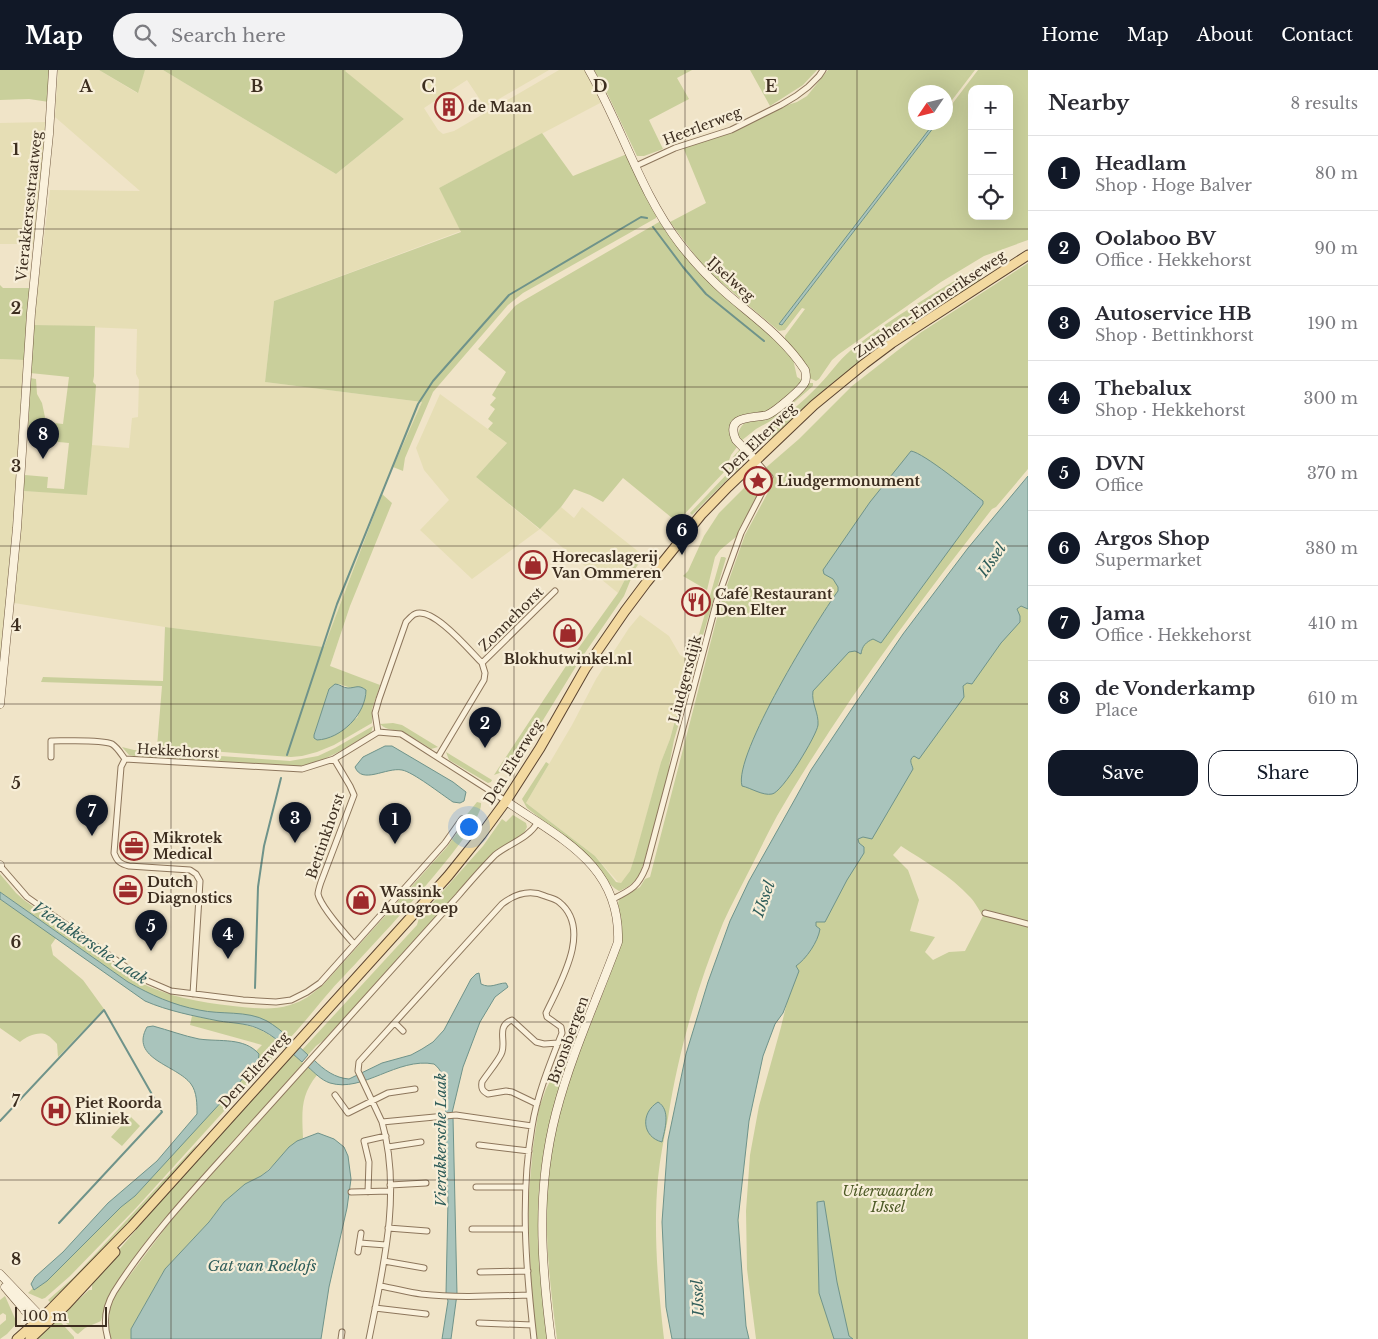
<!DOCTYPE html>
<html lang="en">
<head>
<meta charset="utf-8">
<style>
  :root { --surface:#fff; --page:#f2f2f3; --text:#2b2b33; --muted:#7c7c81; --line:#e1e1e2; --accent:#111827 }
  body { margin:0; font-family:"Libre Baskerville",serif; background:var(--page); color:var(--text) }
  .controls { position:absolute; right:15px; top:15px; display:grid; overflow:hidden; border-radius:10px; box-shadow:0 5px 20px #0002 }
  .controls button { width:45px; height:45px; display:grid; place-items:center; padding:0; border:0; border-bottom:1px solid var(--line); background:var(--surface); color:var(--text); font:25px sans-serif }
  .compass { position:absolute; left:908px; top:15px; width:45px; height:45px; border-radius:50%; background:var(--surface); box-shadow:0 5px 20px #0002; rotate:235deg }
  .scale { position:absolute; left:15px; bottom:12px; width:92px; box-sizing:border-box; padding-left:5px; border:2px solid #3d2e20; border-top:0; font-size:14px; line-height:18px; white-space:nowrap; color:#3d2e20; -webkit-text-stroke:4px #f7eed8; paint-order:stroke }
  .you { position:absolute; left:468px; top:756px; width:18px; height:18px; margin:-12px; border:4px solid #fff; border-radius:50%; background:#1a73e8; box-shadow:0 0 0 8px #1a73e833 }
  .badge { display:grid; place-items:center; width:32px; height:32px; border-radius:50%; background:var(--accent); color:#fff; font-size:16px; font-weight:700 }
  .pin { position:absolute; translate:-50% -41px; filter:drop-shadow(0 1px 2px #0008) }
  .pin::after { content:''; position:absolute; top:26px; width:18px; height:15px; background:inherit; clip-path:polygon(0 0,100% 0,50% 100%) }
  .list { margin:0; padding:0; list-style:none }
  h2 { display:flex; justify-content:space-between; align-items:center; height:65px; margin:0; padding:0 20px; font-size:21px }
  h2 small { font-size:16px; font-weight:400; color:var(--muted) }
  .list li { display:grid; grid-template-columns:32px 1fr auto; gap:15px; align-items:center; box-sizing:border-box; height:75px; padding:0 20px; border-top:1px solid var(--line) }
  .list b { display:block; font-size:19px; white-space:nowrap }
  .list p { margin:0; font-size:16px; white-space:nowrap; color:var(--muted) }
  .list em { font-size:16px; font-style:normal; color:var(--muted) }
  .actions { display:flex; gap:10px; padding:15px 20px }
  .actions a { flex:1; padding:11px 0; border:1px solid var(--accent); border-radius:15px; text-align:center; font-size:18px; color:var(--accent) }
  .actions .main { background:var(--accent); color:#fff }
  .icon { flex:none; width:28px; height:28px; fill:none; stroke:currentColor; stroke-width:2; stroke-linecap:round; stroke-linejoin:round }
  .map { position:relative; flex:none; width:1028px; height:1269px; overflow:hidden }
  header { display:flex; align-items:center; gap:30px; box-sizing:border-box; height:70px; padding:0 25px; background:var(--accent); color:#fff }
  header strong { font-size:24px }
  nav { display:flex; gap:28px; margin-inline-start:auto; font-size:18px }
  .search { width:350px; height:45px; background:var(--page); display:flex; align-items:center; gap:12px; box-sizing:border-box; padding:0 18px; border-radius:28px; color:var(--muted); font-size:19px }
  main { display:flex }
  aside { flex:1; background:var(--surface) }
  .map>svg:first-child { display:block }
</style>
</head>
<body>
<header>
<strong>Map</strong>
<div class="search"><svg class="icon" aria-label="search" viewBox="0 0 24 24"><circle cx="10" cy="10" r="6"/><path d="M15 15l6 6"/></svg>Search here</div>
<nav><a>Home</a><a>Map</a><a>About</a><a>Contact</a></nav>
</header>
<main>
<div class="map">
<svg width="1028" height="1269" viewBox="0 0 1028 1269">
  <rect width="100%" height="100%" fill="#f0e4c8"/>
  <path fill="#e6deb5" d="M58 0H99L137 23 145 0H163L336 104 404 49 344 1 346 0H549L485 37 467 10 424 38 438 60 443 64 454 61 559 0H586L602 32 439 118 461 161 274 231 265 312 422 332 383 420 324 577 165 557 14 533 23 421 87 424 92 375 129 378 132 348 138 347 139 310 136 304 137 259 33 255 50 120 140 121 55 47Z
    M48 52 36 174H0V53Z
    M0 289 25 290 20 383 0 612Z
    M440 324 507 373 476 407 539 459 561 437 574 448 582 437 639 482 618 523 540 459 472 509 420 460 449 430 424 400 416 378Z
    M640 545 669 566 680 585 691 591 670 669 661 692 638 777 630 801 625 809 621 813H619L595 786 526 733 572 655 596 609 629 558Z"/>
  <path fill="#c9cf9b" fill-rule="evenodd" d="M0 0H51L49 32 29 29 0 30Z
    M99 0H145L138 23Z
    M163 0H346L345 1 404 49 336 104Z
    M594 0H692L677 8 689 29 649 50 663 79 644 86H637L608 25Z
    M750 0H817L803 15 770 36Z
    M828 0H975L946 38V22H916V52L934 53 780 254 782 255 937 53 946 52V42L978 0H1028V170L984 186 941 212 839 284 832 290 819 309 816 311 809 308 785 269V266L805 239 802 238 785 260 779 261 717 209 700 192 670 152 706 133 683 77 775 39 797 32 807 26ZM972 19H1009V146H972Z
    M542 63 573 106 627 84 657 145 656 148 523 223 508 235 433 322 405 388 403 401 393 397 422 332 265 312 274 231 461 162 439 118Z
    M659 152H661L682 181 775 267 793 289 797 307 802 310 795 319 771 340C759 345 745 341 735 350L732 369 737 377 731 385 725 401 677 452 623 408 603 432 590 425 574 419 561 437 540 459 476 407 507 373 488 359 493 353 488 349 495 339 490 335 496 328 492 325 506 302 478 279 515 236 521 232Z
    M988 191 979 211 875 281 831 315 769 370 762 362 763 360C784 348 803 332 819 315 830 304 838 291 850 281 893 246 941 219 988 191Z
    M1028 193V399L996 437 992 439C915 538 840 637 777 746 768 763 759 781 750 799 741 817 731 835 723 853 698 914 678 983 668 1048 664 1068 660 1088 658 1108 653 1161 658 1216 664 1269H557C547 1194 539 1117 559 1043 574 986 602 933 620 876L621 853 618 834 619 829 640 817 645 809 650 807 721 532 745 465 773 413 766 410 737 466 720 480 715 487 707 520 683 506 688 501 704 466 719 443 754 408 799 369 852 316 920 263Z
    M0 215 3 218H31L25 290 0 289Z
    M33 255 95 256 94 306 93 312 96 315 92 375 87 425 23 421 25 405 48 407 47 418 64 419 69 373 28 369 30 308 36 309 37 324 42 333 46 352 63 354 69 307 30 303Z
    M809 313H813V316L776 348 756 359 741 371 738 364C744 345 756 353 770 347 779 344 804 321 809 313Z
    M740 379 743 385 739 398 692 445 690 443 727 404 733 387Z
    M382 424 392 433 350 536 330 596 380 615 372 639V653L334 675 317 682 302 686 291 687 157 677 162 616 41 612 43 607 163 611 165 557 324 577ZM339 614 366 623 357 648 314 665 329 619Z
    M639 482 644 486 635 499 624 526 578 593 537 660 505 701 494 705 570 590 618 523Z
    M721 487H724L726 488 700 575H696Z
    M1028 524V1269H756L747 1199 746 1141 750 1085 759 1036 781 957 796 895 814 854 857 768 911 687ZM901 776C924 791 951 806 970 827 975 832 979 840 983 846L965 881 949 882 933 890 925 882 935 867 910 861 919 830 908 800 893 785Z
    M696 589V595L674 670 669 696 671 698 641 802C635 812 630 817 619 821 607 815 599 798 590 788L527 738 522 729 546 692 549 694 526 733 595 786 616 812 621 813 630 801 635 786 661 692 670 669 691 591H695Z
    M393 653 402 655 438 677 431 679C422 673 413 667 403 662 394 659 387 661 380 654Z
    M373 656 371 663C347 677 322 694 295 697L134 686 129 685 122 677 134 680 290 691 318 686 335 678Z
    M446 682 492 710 491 712 488 713 449 690Z
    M477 732 481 733C485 759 356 893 332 919 318 935 304 953 290 968L266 951 253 946 200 941 172 934 159 929 128 912 0 822V804L16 823 24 830 137 911C168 927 199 932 233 936 252 938 271 941 290 935 304 931 312 924 323 915L447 777 466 750 464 748Z
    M513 745 526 753 527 757 524 763 504 776 441 842 324 970 316 976 308 985 302 980 417 855 419 848 483 776 502 749 506 752Z
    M0 829 56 868 51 875 53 885 83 910 104 939 58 987 57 974C54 971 51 967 47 965 39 961 27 966 20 972L0 958Z
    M192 946C224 951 259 951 283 976L136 1138 70 1206 45 1228 42 1229 28 1223 33 1218 34 1220 47 1211 121 1137 135 1126 259 984 256 981 262 975 190 955Z
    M576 962 577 966C563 1010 547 1055 541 1102 533 1157 543 1214 548 1269H536L532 1234 528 1134 533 1077 539 1038 546 1019Z
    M293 984 304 994 203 1106 107 1231 101 1251 85 1258 78 1264 76 1263 60 1247 89 1220H92V1215L100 1202 172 1118Z
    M308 997 317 1005C300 1026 302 1042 303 1068L289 1077 277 1092 261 1106 245 1114 224 1132 209 1152 165 1199 131 1259V1269H109L108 1258 111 1231 121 1217 173 1148Z
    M130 1046 140 1056 122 1076 111 1067Z
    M197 1074 190 1087 137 1147 51 1233 48 1230 74 1207Z
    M5 1226 17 1253 7 1264 0 1269V1255L6 1250V1245L3 1243 0 1245V1230Z
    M56 1247 74 1267V1269H33Z"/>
  <path fill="#a9c4bc" stroke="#6f938a" d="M934 53H937L782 255 779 254Z
    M911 381C924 383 970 421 983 431V434L881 573 873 569C866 572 862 576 861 584L855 581 849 582 813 621C811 633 819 643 818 655 817 665 782 723 772 724 763 726 751 718 742 716 733 685 817 550 838 521V517L833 509 824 504 823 500 870 432Z
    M1028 406V539L1021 536 1017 539 1020 546V552L1001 573 972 614 967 613 963 616 964 627 919 689 914 686C908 690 912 694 913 699L872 769 863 767 858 769 859 773 864 777V783L847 810 825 852H816V856L820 859C818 872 806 889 796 896L799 901 783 943 775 954 763 986 749 1051 738 1150 746 1256 749 1269H672L666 1237 662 1152 668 1070 686 984 708 912 730 851 749 811 795 729 811 700 853 637 903 564 968 478Z
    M335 614C340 614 343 618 348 618 356 618 358 614 366 620 366 644 341 669 317 670L314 668V665L329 619Z
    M385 676H392L453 712 466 722 464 731 460 733 453 732C441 724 413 702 402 700 386 697 362 715 355 697L363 687Z
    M0 822 128 912C151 925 173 935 199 940 221 945 247 940 267 951 282 960 295 973 308 985L302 992C288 980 275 965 257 958 245 953 231 953 219 951 194 946 168 941 145 931L0 829Z
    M479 903 481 914C491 919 497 913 506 913L508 917 495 927 480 952 463 997 452 1043H446C442 1027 450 1006 434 994 397 987 363 1023 330 1013 321 1010 315 1003 308 997L314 990C324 1000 335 1008 349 1009L382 993 411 985 422 979 433 972 444 960 471 909 476 904Z
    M153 956C168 960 184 966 199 969 220 972 244 967 259 984L258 992 135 1126 121 1137 47 1211 34 1220 31 1214 35 1207 63 1182 108 1133 157 1091 197 1044C197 1034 197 1022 191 1014 177 995 129 989 147 957Z
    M658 1032C671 1040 665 1059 662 1072 642 1067 640 1043 658 1032Z
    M445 1047H453L457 1224 451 1269H442L448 1231 446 1224 448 1131Z
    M318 1063 334 1069 344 1077 348 1086 351 1109 347 1138 329 1217 321 1269H131V1259L165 1199 209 1152 224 1132 245 1114 261 1106 269 1100 289 1077 297 1071Z
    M824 1131 837 1212 849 1266 853 1269H834L819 1223 817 1132Z"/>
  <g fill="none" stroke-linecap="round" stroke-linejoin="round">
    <path stroke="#6f938a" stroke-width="2" d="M653 157 683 197 706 224 764 271
      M287 685 337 534 418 334 433 311 509 225 641 147 647 148
      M255 918 258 817 264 776 281 708
      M0 1051 104 940 162 1042 59 1153"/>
    <defs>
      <path id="street" d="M636 96 675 78 731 60 781 35 796 26 808 17 819 6 823 0
        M482 593 555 521
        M378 662 375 643 379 629 406 552C409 549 412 545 415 544 433 536 470 581 482 593L485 603 484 610 438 687
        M51 687V671C64 671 101 669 112 674 118 678 121 684 125 689
        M334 689 350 716 354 725 321 812C320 815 318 821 318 824 320 835 346 865 354 874
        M1 797 27 827 143 909 171 921 243 930 276 932 291 930 307 922 320 913 445 773 462 749
        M613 829C631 820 638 817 646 797L717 530 741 463 770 407 756 391
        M985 843 1028 854
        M193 924 200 811 196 804 190 800 129 796C120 794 117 791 114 783L121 697 125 689 302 699 334 689 378 662 401 664 506 731
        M395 953 403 961
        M335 1025 348 1043 388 1023 415 1019
        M537 1034 512 1022 506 1021 488 1024C482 1021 481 1018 482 1012 487 1004 500 989 502 982 506 970 496 956 512 950L536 972 544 974 558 973
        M382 1052 358 1001 359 992 502 834C515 824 529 819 545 826 550 828 556 829 559 832 593 859 560 913 546 943L547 947 561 957 562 963C550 993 537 1025 532 1057 520 1127 526 1199 534 1269
        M479 1075 529 1081
        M388 1077 421 1072
        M390 1115 426 1113
        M476 1117H525
        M351 1122 390 1121
        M368 1122 369 1092 364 1071 386 1066
        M388 1158 427 1161
        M472 1159H525
        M360 1173 386 1175
        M358 1182 361 1163
        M384 1191 424 1198
        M480 1202 528 1201
        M380 1216C393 1218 407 1222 421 1224 457 1228 493 1226 529 1225
        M375 1238 426 1244
        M479 1253 532 1255
        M108 1269C103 1252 105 1237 114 1222 152 1162 204 1109 251 1056 320 980 389 903 458 826 470 812 482 798 495 785 510 773 528 769 538 752
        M341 1269 342 1262
        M369 1269C383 1199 402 1122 382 1052L456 1045 532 1056"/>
      <path id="secondary" d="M589 0C622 57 640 122 680 174 694 192 710 209 727 224 755 248 784 268 805 300 806 305 807 308 805 312 802 319 775 342 767 345 754 349 724 344 736 370L756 391
        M0 634 17 458 31 243 49 64 53 0
        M506 731C561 769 621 795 618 872 597 929 571 985 556 1043 536 1120 541 1191 551 1269
        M0 795V797
        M0 1204 45 1251
        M5 1217 38 1256"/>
      <path id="primary" d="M17 1269 51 1239 132 1156 448 806 481 765 506 731 540 678 585 599 625 541 646 513 701 445 728 417 814 335 864 294 892 273 1028 185
        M30 1269 66 1235 115 1182"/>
    </defs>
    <use href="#street" stroke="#8d765c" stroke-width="7"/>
    <use href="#secondary" stroke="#6f573f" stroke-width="9"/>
    <use href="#primary" stroke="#5b4430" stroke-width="11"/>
    <use href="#street" stroke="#faf1dc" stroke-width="5"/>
    <use href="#secondary" stroke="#faf1dc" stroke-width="8"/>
    <use href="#primary" stroke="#f3d9a0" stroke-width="9"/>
  </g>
  <path fill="none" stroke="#3d2e20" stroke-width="1" stroke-opacity="0.55" d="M171 0V1269M343 0V1269M514 0V1269M685 0V1269M857 0V1269M0 159H1028M0 317H1028M0 476H1028M0 634H1028M0 793H1028M0 952H1028M0 1110H1028"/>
  <defs>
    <symbol id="building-ring" viewBox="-11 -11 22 22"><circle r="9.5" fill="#f7eed8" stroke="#9e2a2b" stroke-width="1.5"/><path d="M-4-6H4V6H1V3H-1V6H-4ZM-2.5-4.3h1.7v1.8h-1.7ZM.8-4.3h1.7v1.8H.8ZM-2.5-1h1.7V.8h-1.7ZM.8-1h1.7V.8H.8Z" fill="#9e2a2b"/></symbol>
    <symbol id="sight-ring" viewBox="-11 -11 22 22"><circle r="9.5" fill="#f7eed8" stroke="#9e2a2b" stroke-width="1.5"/><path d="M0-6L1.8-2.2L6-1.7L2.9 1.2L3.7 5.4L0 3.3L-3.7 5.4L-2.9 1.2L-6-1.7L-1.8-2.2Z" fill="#9e2a2b"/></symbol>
    <symbol id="shop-ring" viewBox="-11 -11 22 22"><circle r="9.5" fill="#f7eed8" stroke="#9e2a2b" stroke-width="1.5"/><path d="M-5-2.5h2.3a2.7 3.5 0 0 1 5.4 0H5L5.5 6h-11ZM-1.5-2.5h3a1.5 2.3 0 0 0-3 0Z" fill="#9e2a2b"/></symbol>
    <symbol id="restaurant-ring" viewBox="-11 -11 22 22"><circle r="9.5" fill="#f7eed8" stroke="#9e2a2b" stroke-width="1.5"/><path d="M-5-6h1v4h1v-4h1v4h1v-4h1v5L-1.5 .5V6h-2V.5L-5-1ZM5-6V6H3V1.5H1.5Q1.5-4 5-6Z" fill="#9e2a2b"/></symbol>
    <symbol id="office-ring" viewBox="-11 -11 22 22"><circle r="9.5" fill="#f7eed8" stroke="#9e2a2b" stroke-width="1.5"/><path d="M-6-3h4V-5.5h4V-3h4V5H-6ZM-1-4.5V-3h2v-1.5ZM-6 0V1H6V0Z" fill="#9e2a2b"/></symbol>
    <symbol id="hospital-ring" viewBox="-11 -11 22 22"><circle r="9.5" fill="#f7eed8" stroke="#9e2a2b" stroke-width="1.5"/><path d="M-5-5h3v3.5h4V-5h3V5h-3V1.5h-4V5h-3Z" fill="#9e2a2b"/></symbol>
  </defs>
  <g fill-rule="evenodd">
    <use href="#building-ring" x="433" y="21" width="32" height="32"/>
    <use href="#sight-ring" x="742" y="395" width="32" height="32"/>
    <use href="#shop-ring" x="517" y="479" width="32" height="32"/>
    <use href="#restaurant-ring" x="680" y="516" width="32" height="32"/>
    <use href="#shop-ring" x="552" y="547" width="32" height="32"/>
    <use href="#office-ring" x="118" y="760" width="32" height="32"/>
    <use href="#office-ring" x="112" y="804" width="32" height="32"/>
    <use href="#shop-ring" x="345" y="814" width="32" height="32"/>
    <use href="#hospital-ring" x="40" y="1025" width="32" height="32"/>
  </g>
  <g text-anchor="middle" stroke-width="4.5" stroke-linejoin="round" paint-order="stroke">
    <g font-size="14" font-weight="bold" fill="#3d2e20" stroke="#f7eed8" text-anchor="start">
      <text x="468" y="42">de Maan</text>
      <text x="777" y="416">Liudgermonument</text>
      <text x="552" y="492">Horecaslagerij<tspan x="552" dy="16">Van Ommeren</tspan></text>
      <text x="715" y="529">Café Restaurant<tspan x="715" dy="16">Den Elter</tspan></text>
      <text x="568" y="594" text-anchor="middle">Blokhutwinkel.nl</text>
      <text x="153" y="773">Mikrotek<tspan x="153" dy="16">Medical</tspan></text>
      <text x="147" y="817">Dutch<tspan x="147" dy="16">Diagnostics</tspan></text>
      <text x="380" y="827">Wassink<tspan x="380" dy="16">Autogroep</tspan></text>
      <text x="75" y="1038">Piet Roorda<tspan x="75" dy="16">Kliniek</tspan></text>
    </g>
    <g font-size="14" fill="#3d2e20" stroke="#f7eed8">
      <text transform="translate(702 56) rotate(-21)" y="5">Heerlerweg</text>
      <text transform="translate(29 136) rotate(-84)" y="5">Vierakkersestraatweg</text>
      <text transform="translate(731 209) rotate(42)" y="5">IJselweg</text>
      <text transform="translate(930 234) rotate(-34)" y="5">Zutphen-Emmerikseweg</text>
      <text transform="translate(759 369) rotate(-44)" y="5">Den Elterweg</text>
      <text transform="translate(511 549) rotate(-45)" y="5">Zonnehorst</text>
      <text transform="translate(685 609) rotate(-75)" y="5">Liudgersdijk</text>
      <text transform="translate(178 681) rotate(3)" y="5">Hekkehorst</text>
      <text transform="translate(513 692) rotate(-58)" y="5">Den Elterweg</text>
      <text transform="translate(325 766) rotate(-71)" y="5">Bettinkhorst</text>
      <text transform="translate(568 970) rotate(-70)" y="5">Bronsbergen</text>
      <text transform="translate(254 1000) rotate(-48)" y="5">Den Elterweg</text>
    </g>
    <g font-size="14" font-style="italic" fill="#4d5a26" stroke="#f7eed8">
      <text x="888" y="1126">Uiterwaarden<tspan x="888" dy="16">IJssel</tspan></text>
    </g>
    <g font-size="15" font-style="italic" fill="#2f5d5a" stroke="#f7eed8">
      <text transform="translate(992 490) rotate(-55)" y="5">IJssel</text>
      <text transform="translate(764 829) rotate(-70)" y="5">IJssel</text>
      <text transform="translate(90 873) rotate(34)" y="5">Vierakkersche Laak</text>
      <text transform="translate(441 1070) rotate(-90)" y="5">Vierakkersche Laak</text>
      <text x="262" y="1201">Gat van Roelofs</text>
      <text transform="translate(698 1228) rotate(-92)" y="5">IJssel</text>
    </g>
  </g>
  <g font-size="16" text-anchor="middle" font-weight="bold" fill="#3d2e20" stroke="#f7eed8" stroke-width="4.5" stroke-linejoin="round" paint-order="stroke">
    <text x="86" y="22">A</text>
    <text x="257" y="22">B</text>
    <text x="428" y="22">C</text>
    <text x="600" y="22">D</text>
    <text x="771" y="22">E</text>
    <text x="16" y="85">1</text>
    <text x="16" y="244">2</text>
    <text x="16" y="402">3</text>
    <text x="16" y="561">4</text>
    <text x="16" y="719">5</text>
    <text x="16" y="878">6</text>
    <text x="16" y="1037">7</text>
    <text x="16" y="1195">8</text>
  </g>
</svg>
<div class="controls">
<button>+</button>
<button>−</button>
<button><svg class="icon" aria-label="locate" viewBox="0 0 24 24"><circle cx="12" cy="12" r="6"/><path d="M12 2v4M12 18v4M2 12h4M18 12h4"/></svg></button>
</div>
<svg class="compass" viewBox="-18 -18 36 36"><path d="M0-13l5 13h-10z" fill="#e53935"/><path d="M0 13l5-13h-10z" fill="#7c7c81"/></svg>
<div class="scale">100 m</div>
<div class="you"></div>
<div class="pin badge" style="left:395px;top:774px">1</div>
<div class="pin badge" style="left:485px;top:678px">2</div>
<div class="pin badge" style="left:295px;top:773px">3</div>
<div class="pin badge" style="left:228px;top:889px">4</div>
<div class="pin badge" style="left:151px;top:881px">5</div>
<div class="pin badge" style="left:682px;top:485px">6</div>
<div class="pin badge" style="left:92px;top:766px">7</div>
<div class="pin badge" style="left:43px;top:389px">8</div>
</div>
<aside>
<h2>Nearby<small>8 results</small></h2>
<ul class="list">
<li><span class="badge">1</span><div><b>Headlam</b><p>Shop · Hoge Balver</p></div><em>80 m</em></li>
<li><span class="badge">2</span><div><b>Oolaboo BV</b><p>Office · Hekkehorst</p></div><em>90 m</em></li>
<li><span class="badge">3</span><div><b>Autoservice HB</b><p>Shop · Bettinkhorst</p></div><em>190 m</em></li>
<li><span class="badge">4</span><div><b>Thebalux</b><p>Shop · Hekkehorst</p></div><em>300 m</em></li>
<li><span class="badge">5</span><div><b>DVN</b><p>Office</p></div><em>370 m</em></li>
<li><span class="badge">6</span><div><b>Argos Shop</b><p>Supermarket</p></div><em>380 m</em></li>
<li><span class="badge">7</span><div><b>Jama</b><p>Office · Hekkehorst</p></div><em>410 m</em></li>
<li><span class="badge">8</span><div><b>de Vonderkamp</b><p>Place</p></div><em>610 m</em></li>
</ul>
<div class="actions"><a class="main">Save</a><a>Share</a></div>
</aside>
</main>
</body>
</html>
